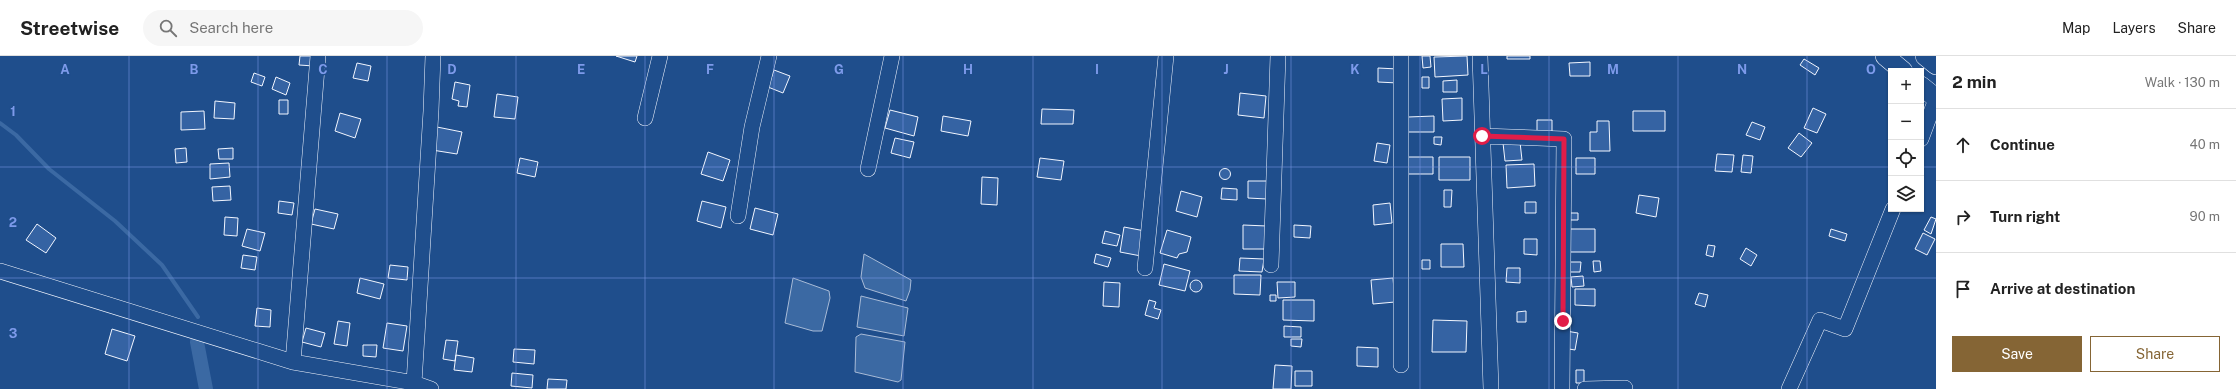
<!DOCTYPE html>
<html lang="en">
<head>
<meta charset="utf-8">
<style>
  :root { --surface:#fff; --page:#f6f6f6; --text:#222; --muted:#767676; --line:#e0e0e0; --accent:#856535 }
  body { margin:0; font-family:"Public Sans",sans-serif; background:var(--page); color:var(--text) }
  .controls { position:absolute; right:12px; top:12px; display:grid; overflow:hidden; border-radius:0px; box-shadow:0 1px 3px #0004 }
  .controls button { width:36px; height:36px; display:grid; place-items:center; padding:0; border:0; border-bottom:1px solid var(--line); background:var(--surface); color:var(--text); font:20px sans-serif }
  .stop { position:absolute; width:12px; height:12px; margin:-9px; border:3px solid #e11d48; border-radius:50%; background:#fff }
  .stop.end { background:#e11d48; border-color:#fff; box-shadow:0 1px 4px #0008 }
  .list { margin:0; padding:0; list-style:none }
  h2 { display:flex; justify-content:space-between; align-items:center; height:52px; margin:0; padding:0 16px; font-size:17px }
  h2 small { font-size:13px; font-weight:400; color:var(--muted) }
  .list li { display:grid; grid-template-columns:26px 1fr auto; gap:12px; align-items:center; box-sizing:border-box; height:72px; padding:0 16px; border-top:1px solid var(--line) }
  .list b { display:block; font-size:15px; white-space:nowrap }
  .list em { font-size:13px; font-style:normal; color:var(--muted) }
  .actions { display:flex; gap:8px; padding:12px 16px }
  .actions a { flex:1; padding:9px 0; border:1px solid var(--accent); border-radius:0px; text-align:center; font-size:14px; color:var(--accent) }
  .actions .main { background:var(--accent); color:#fff }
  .icon { flex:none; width:22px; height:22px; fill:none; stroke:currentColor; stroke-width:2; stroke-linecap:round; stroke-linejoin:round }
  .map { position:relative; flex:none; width:1936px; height:333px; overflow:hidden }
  header { display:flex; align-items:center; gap:24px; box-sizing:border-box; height:56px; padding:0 20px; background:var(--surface); border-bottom:1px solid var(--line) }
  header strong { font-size:19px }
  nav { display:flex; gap:22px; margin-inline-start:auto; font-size:14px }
  .search { width:280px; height:36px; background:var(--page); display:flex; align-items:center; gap:10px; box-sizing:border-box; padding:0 14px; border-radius:22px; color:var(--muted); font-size:15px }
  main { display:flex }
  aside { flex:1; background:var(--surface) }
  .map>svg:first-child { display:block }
</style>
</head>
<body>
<header>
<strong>Streetwise</strong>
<div class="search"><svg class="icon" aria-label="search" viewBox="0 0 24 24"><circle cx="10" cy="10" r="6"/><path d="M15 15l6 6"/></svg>Search here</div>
<nav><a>Map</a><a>Layers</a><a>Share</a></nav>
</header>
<main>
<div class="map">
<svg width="1936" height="333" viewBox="0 0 1936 333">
  <rect width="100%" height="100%" fill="#1f4e8c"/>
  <path fill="#3b69a3" stroke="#a8bbd7" d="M864 198 911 224 910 234 906 245 865 232 861 221Z
    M793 222 829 235 830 242 822 275H813L785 267Z
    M861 240 908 252 904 280 857 271Z
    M861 278 905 286 901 324 898 326 855 316 856 281Z"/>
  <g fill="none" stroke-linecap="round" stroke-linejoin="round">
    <path stroke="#3b69a3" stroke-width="4" d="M0 67 16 79 49 113 115 165 162 209 198 261"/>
    <path stroke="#3b69a3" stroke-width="14" d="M197 286 206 333"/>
  </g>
  <path fill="#3563a3" stroke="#f2f6ff" d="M300 0H315L314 10 299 9Z
    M616 0H637L635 6Z
    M1422 0H1430L1431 11 1423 12Z
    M1467 0 1468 19 1435 21 1434 1Z
    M1507 0H1530V3H1507Z
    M1804 3 1819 12 1815 19 1800 9Z
    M1590 6V20H1570L1569 7Z
    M357 7 371 10 368 25 353 22Z
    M1378 12 1398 13V27L1378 26Z
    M774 14 790 20 783 37 768 31Z
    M254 17 265 21 262 30 251 26Z
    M276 21 290 27 286 39 272 33Z
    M1422 21H1429V32H1422Z
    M1457 24V36H1443V25Z
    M455 26 470 29 467 51 458 50 459 45 452 43Z
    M1240 37 1266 40 1264 62 1238 59Z
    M497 38 518 41 515 63 494 61Z
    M1462 42V64L1443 65 1442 43Z
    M279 44H288V58H279Z
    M215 45 235 47 234 63 214 62Z
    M1813 52 1826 58 1817 77 1804 72Z
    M1042 53 1074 54 1073 68H1041Z
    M890 54 918 61 914 80 885 72Z
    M204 55 205 73 181 74V56Z
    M1633 55H1665V75H1633Z
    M340 57 361 63 355 82 335 75Z
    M943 60 971 65 968 80 941 75Z
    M1434 60V76H1408V61Z
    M1537 64H1552V76H1537Z
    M1597 65H1609L1610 95H1590V76H1597Z
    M1752 66 1765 71 1760 84 1746 79Z
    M437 71 462 76 457 98 432 94Z
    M1799 77 1812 87 1801 101 1788 92Z
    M1434 81H1442L1441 89 1434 88Z
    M895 82 914 86 910 102 891 97Z
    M1520 86 1522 104 1505 105 1503 87Z
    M1377 87 1390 89 1387 107 1374 105Z
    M186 92 187 106 176 107 175 93Z
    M233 92V103H219L218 93Z
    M708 96 730 104 723 125 701 118Z
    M1717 98 1734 99 1732 116 1715 115Z
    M1743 99 1753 100 1751 117 1741 116Z
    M1406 101H1433V118H1407Z
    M1439 101H1470V124H1439Z
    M520 102 538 106 535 121 517 117Z
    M1040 102 1064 105 1061 124 1037 121Z
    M1576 102H1595V118H1576Z
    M229 107 230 121 210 123V108Z
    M1534 108 1535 130 1507 132 1506 109Z
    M1219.5 118a5.5 5.5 0 1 1 11 0a5.5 5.5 0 1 1-11 0Z
    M982 121 998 122 997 149 981 148Z
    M1248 125H1267V143L1248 142Z
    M230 130 231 144 213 145 212 131Z
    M1222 132 1237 133V144L1221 143Z
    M1444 134H1452L1451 151H1444Z
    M1181 135 1202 141 1197 161 1176 155Z
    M1639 139 1659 142 1656 161 1636 157Z
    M279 145 294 147 292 159 278 157Z
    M702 145 726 151 721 172 697 165Z
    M1525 146H1536V157H1525Z
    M1390 147 1392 167 1374 169 1373 149Z
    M755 152 778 158 773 179 750 173Z
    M315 153 338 158 334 173 311 168Z
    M1565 157H1578V164H1566Z
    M225 161 238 162 237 180 224 179Z
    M1931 161 1936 163 1931 178 1924 174Z
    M37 168 56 182 46 197 26 184Z
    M1243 169 1267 170V193H1243Z
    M1294 169 1311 170 1310 182 1294 181Z
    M1124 171 1145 175 1141 200 1120 196Z
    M247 173 265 177 260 195 242 190Z
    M1570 173H1595V196H1570Z
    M1831 173 1847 178 1845 185 1829 180Z
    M1167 174 1191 181 1187 196 1179 198 1177 202 1160 197Z
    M1105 175 1120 179 1117 190 1102 187Z
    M1923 177 1935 183 1927 199 1915 193Z
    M1524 183H1537V199L1524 198Z
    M1441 188H1463L1464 211H1441Z
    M1708 189 1715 190 1713 201 1706 199Z
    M1746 192 1757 199 1751 210 1740 203Z
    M1096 198 1111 202 1108 211 1094 207Z
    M243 199 257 201 255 214 241 212Z
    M1240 202 1264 203 1262 216 1239 215Z
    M1422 204H1430V213H1422Z
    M1593 205H1600L1601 215 1594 216Z
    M1565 206H1581L1580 216H1565Z
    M1164 208 1190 215 1185 235 1159 229Z
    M390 209 408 211 407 224 388 222Z
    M1507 212H1520V227L1506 226Z
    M1234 219H1261L1260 239 1234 238Z
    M1583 220 1584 230 1572 231 1571 221Z
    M360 222 384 228 380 243 357 237Z
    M1393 222 1395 246 1373 248 1371 224Z
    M1190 230a6 6 0 1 1 12 0a6 6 0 1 1-12 0Z
    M1104 226 1120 227 1119 251 1103 250Z
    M1277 226H1295V241L1278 242Z
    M1575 233H1595V250L1575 249Z
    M1699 237 1708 239 1705 251 1695 248Z
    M1270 239H1276V245H1270Z
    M1149 244 1156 246 1154 252 1161 254 1158 263 1145 259Z
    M1283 244H1314V265L1283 264Z
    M257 252 271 254 270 271 255 270Z
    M1526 255V266H1517V256Z
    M1433 264 1467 265 1466 296H1432Z
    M338 265 350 267 347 290 334 288Z
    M387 267 407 270 403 295 383 292Z
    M1284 270 1301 271V281H1284Z
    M306 272 325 277 321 291 302 286Z
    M112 273 135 280 127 305 105 298Z
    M1566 275 1578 277 1575 294 1563 292Z
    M1291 283H1302L1301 291 1291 290Z
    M446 284 458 285 455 305 443 303Z
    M363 289H377L376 301 363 300Z
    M1357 291 1378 292V311L1357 310Z
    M514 293 535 294 534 308 513 306Z
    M456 299 474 302 472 316 454 314Z
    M1275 309 1292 310 1291 333H1273Z
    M1576 314H1584V327H1576Z
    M1295 315H1312V330H1295Z
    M512 317 533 319 532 332 511 330Z
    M548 323 567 324 566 333H547Z"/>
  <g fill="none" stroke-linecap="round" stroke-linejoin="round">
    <defs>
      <path id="minor" d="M1401 0V309
        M1480 0 1491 333
        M645 62 660 0
        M1482 80 1564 83 1562 333
        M1921 83 1936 43
        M868 113 892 0
        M738 160 752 71 769 0
        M1271 209 1278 0
        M1145 212 1166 0
        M0 215 293 306 414 327 431 333
        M293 306 318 0
        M414 327 431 55 433 0
        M1585 333 1625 332
        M1789 333 1820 264 1845 273 1893 153"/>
      <path id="major" d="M1885 0 1903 15
        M1925 0 1936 9
        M1921 30 1936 42"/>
    </defs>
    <use href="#minor" stroke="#f2f6ff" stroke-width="16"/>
    <use href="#major" stroke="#f2f6ff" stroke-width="20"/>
    <use href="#minor" stroke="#1f4e8c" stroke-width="15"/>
    <use href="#major" stroke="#1f4e8c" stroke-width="19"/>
  </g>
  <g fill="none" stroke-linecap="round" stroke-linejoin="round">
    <path stroke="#e11d48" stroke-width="5" d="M1482 80 1564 83 1563 265"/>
  </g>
  <path fill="none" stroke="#7d9aea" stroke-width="1" stroke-opacity="0.55" d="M129 0V333M258 0V333M387 0V333M516 0V333M645 0V333M774 0V333M903 0V333M1033 0V333M1162 0V333M1291 0V333M1420 0V333M1549 0V333M1678 0V333M1807 0V333M0 111H1891M1921 111H1936M0 222H1936"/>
  <g font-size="13" text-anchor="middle" font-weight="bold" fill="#7d9aea" stroke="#1f4e8c" stroke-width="3" stroke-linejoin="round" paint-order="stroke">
    <text x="65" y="18">A</text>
    <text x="194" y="18">B</text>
    <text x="323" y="18">C</text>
    <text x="452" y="18">D</text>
    <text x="581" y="18">E</text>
    <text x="710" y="18">F</text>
    <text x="839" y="18">G</text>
    <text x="968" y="18">H</text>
    <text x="1097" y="18">I</text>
    <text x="1226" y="18">J</text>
    <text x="1355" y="18">K</text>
    <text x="1484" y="18">L</text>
    <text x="1613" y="18">M</text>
    <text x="1742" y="18">N</text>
    <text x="1871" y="18">O</text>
    <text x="13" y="60">1</text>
    <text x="13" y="171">2</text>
    <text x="13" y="282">3</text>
  </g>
</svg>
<div class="controls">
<button>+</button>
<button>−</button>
<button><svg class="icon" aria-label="locate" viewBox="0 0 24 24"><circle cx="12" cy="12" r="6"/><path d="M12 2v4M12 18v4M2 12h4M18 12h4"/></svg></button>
<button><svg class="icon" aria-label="layers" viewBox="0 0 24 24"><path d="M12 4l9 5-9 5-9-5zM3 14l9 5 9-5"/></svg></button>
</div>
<div class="stop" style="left:1482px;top:80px"></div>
<div class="stop end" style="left:1563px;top:265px"></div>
</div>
<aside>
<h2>2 min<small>Walk · 130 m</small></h2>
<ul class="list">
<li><svg class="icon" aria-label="ahead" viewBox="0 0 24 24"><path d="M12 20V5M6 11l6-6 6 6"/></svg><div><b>Continue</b></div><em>40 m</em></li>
<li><svg class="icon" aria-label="right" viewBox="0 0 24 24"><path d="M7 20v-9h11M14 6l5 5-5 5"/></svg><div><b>Turn right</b></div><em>90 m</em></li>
<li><svg class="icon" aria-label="arrive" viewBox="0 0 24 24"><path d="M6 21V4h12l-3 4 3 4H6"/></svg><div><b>Arrive at destination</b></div></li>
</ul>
<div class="actions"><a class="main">Save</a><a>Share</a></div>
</aside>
</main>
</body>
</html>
